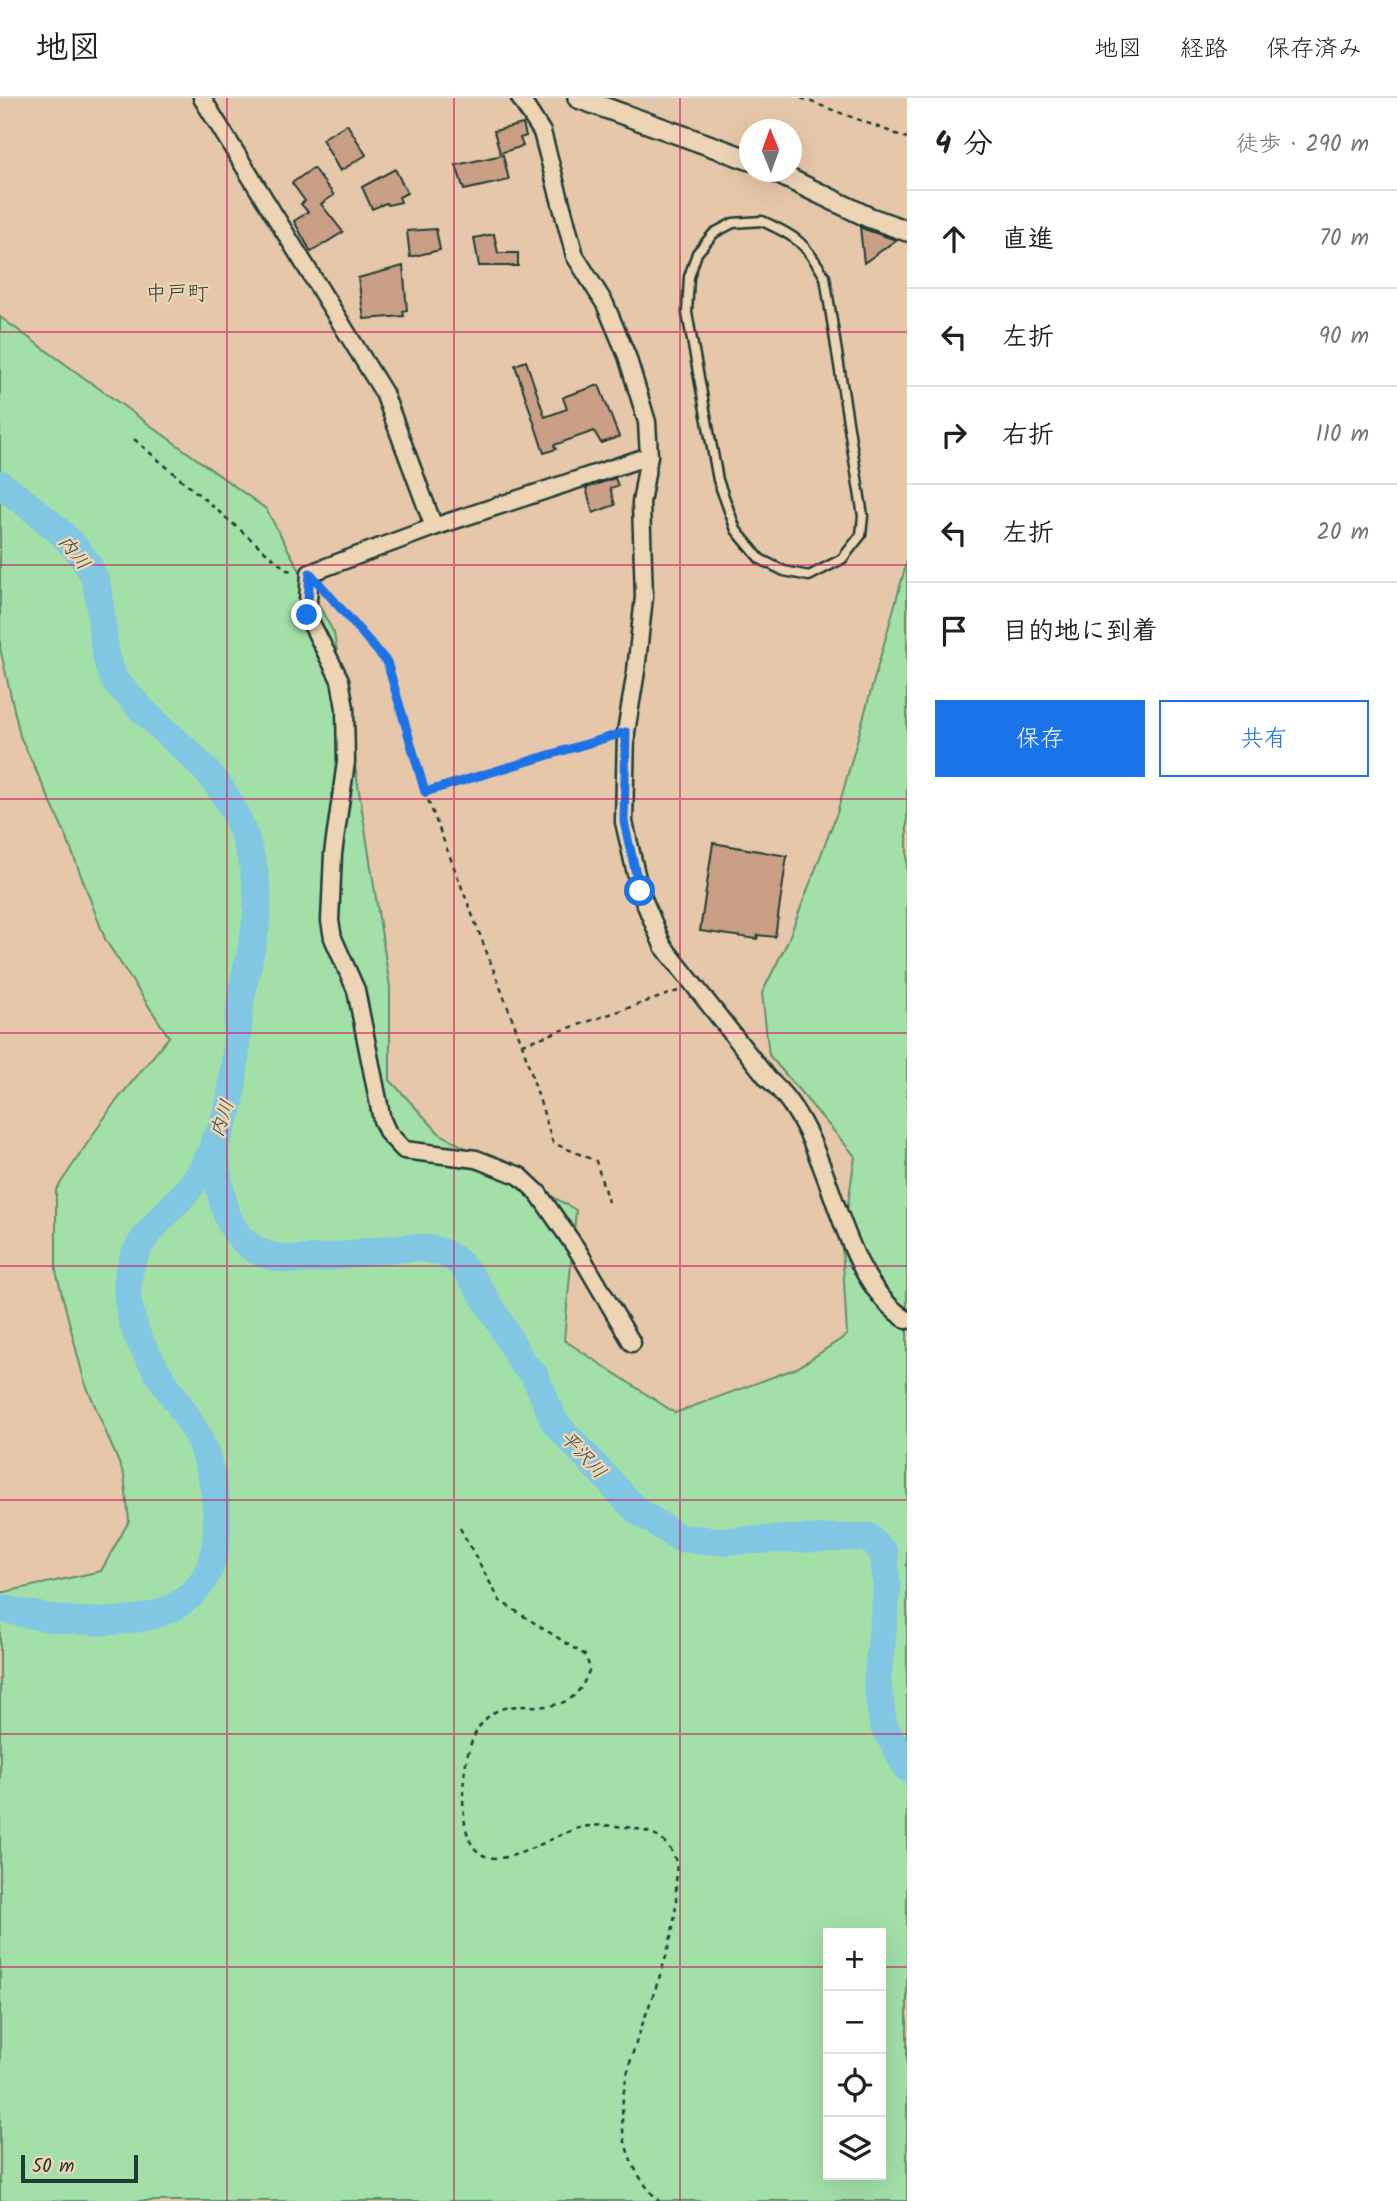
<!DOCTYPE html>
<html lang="ja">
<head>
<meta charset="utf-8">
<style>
  :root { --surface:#fff; --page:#f6f6f6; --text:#202124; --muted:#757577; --line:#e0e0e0; --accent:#1a73e8 }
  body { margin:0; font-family:Kalam,"Klee One",sans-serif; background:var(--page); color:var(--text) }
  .controls { position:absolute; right:21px; bottom:21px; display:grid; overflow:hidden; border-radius:0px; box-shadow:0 7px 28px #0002 }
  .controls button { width:63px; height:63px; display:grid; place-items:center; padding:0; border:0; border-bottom:2px solid var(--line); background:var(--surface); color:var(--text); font:35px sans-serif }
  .compass { position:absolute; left:739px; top:21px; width:63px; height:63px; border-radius:50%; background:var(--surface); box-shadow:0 7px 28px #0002; rotate:359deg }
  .scale { position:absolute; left:21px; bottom:18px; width:117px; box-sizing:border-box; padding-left:7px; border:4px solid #1f3d34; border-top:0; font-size:19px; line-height:24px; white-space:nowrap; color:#1f3d34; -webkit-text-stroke:5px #edd4b5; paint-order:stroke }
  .stop { position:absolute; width:21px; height:21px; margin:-16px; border:5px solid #1a73e8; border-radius:50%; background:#fff }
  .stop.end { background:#1a73e8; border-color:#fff; box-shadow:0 2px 7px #0008 }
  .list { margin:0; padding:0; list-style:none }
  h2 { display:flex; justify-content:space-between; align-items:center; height:91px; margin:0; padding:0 28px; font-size:30px }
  h2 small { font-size:23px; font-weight:400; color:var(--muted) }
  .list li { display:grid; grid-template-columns:46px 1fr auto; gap:21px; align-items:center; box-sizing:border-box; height:98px; padding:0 28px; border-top:2px solid var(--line) }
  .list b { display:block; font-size:26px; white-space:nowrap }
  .list em { font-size:23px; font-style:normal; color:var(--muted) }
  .actions { display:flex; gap:14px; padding:21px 28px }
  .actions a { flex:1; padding:16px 0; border:2px solid var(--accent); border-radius:0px; text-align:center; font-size:24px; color:var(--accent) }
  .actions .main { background:var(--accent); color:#fff }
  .icon { flex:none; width:38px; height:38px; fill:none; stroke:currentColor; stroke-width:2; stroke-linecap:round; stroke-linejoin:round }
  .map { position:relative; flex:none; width:907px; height:2103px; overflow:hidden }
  header { display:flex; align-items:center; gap:42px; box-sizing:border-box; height:98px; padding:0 35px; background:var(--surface); border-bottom:2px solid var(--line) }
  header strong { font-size:33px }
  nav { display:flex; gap:38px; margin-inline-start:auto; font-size:24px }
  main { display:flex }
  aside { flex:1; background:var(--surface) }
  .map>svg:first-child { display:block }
</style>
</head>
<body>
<header>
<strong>地図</strong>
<nav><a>地図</a><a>経路</a><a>保存済み</a></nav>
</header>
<main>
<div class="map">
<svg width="907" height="2103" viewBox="0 0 907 2103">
  <rect width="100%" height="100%" fill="#e7c7a9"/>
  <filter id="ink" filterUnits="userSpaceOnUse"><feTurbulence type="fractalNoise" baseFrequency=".0143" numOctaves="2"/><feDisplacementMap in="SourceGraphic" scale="14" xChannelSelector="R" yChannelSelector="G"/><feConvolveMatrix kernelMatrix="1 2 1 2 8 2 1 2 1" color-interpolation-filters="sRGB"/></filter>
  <g filter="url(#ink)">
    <path fill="#a2e0a8" stroke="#608e6e" stroke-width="2" fill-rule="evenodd" d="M0 219 266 411 334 535 390 889V982L439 1035 576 1112 564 1242 675 1315 797 1270 847 1237 842 1147 855 1058 769 957 762 895 787 845 837 715 907 463V2103H0V1495L101 1473 129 1423 124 1377 84 1282 56 1173V1092L113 1007 169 939 106 843 64 733 20 638 0 550ZM828 1835H881V2077H828Z"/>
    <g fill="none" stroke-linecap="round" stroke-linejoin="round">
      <path stroke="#81c6e2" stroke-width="28" d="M0 386C30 409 86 447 96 485 104 515 100 550 113 579 117 587 126 594 132 601 163 636 204 661 228 702 243 728 254 763 257 793 260 831 246 864 241 901 236 935 236 970 230 1004 225 1025 212 1053 202 1072 181 1109 134 1133 128 1180 121 1238 168 1284 194 1331 211 1362 217 1396 217 1430 216 1459 209 1483 186 1501 141 1536 51 1523 0 1510
        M214 1043C217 1066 218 1090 225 1111 249 1189 334 1154 392 1151 414 1149 434 1148 453 1160 472 1171 510 1243 523 1266L534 1276 555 1325 637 1413 680 1440 720 1443 868 1439 884 1455 887 1492 877 1584 883 1626 907 1670"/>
    </g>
    <path fill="#cb9f86" stroke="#1f3d34" stroke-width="2" d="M347 26 366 57 340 73 322 41Z
      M523 26 526 38 520 40 523 48 500 55 494 33Z
      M503 57 509 82 464 92 456 67Z
      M313 70 334 97 321 106 343 134 311 154 294 123 308 114 301 106 305 103 292 85Z
      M395 71 407 95 399 99 401 104 388 107 386 105 372 111 362 89Z
      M860 129 864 131 896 142 864 165Z
      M436 131 440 152 410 159 407 133Z
      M494 136 498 155H518V168H479L474 140Z
      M403 168 407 212 403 213 404 218 364 221 358 180Z
      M526 263 545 319 567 311 563 300 566 298 599 287 619 339 601 345 594 333 554 347 556 351 544 355 515 267Z
      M615 380 618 388 610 390 615 407 593 415 586 390Z
      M713 745 787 758 775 839 758 837 757 841 700 833Z"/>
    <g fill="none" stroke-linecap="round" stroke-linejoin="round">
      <defs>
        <path id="service" d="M762 123C798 139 805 145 825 179L863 418 861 437 842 461 809 478 784 473 760 461 736 432 718 382 687 215 689 179 697 155 714 135 733 125Z"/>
        <path id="minor" d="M202 0 384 295 434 429
          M520 0 542 34 575 158 605 206 627 258 647 324 649 358 641 405 644 499 636 573 626 634 624 724 640 793 663 848 768 981C837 1039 832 1174 907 1222
          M632 1245 578 1153 538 1095 520 1078 476 1061 404 1052 388 1035 382 1022 356 892 333 840 330 823 333 756 346 664 345 610 340 582 307 517 310 475 434 429 649 358"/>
        <path id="tertiary" d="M578 0 750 62
          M775 74 868 119 907 133"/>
      </defs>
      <use href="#service" stroke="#1f3d34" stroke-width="13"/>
      <use href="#minor" stroke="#1f3d34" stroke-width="21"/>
      <use href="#tertiary" stroke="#1f3d34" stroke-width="24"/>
      <path stroke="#1f3d34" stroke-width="2.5" stroke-dasharray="5 5" stroke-linecap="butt" d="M801 0 907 40
        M134 341 287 472 295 473
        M325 492 388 564 425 694 522 946 553 1045 596 1063 608 1104
        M425 694 609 639
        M522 946 678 893
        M460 1430 500 1503 585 1557 590 1570C585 1583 579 1597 566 1603 549 1612 526 1606 508 1609 464 1618 461 1683 464 1718 472 1798 540 1741 579 1730 596 1725 621 1728 637 1731 652 1734 668 1743 674 1758 678 1766 676 1780 676 1789 681 1898 565 2007 659 2103"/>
      <use href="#service" stroke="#edd4b5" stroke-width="8"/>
      <use href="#minor" stroke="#edd4b5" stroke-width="16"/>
      <use href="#tertiary" stroke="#edd4b5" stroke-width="19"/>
    </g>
  </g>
  <g fill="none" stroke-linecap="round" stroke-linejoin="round" filter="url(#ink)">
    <path stroke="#1a73e8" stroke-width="9" d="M307 517 310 475 387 564 425 694 626 634 624 724 640 793"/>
  </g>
  <path fill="none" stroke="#c2185b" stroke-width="2" stroke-opacity="0.55" d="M227 0V2103M454 0V2103M680 0V2103M0 234H907M0 467H907M0 701H907M0 935H907M0 1168H907M0 1402H907M0 1636H907M0 1869H828M881 1869H907"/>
  <g text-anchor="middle" stroke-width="5" stroke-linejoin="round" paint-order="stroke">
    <g font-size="19" font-style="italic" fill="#294b45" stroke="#edd4b5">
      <text transform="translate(75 454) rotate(52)" y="7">内川</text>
      <text transform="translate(221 1020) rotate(-71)" y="7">内川</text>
      <text transform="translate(584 1356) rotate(47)" y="7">平沢川</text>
    </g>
    <g font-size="21" fill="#1f3d34" stroke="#edd4b5">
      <text x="177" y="202">中戸町</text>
    </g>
  </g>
</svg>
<div class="controls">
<button>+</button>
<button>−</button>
<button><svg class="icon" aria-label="locate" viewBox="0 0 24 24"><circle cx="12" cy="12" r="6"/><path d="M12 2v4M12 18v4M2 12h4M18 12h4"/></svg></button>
<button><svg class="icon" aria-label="layers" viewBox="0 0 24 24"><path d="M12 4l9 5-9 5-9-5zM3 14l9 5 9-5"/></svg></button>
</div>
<svg class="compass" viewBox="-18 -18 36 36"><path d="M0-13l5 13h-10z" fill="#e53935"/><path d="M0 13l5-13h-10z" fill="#757577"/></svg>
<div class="scale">50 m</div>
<div class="stop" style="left:640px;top:793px"></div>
<div class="stop end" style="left:307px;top:517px"></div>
</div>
<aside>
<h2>4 分<small>徒歩 · 290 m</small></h2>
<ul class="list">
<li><svg class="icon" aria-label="ahead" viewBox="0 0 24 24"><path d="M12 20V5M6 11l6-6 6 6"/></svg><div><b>直進</b></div><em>70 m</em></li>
<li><svg class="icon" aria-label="left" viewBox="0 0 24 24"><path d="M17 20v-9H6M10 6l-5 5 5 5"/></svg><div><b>左折</b></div><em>90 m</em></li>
<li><svg class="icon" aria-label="right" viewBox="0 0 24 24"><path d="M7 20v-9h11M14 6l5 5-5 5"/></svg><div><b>右折</b></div><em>110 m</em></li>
<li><svg class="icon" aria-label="left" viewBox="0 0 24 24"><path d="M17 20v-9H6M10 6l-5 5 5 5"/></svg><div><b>左折</b></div><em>20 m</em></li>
<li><svg class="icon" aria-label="arrive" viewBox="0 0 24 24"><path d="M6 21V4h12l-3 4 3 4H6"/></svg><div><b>目的地に到着</b></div></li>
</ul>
<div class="actions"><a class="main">保存</a><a>共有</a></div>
</aside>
</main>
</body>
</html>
